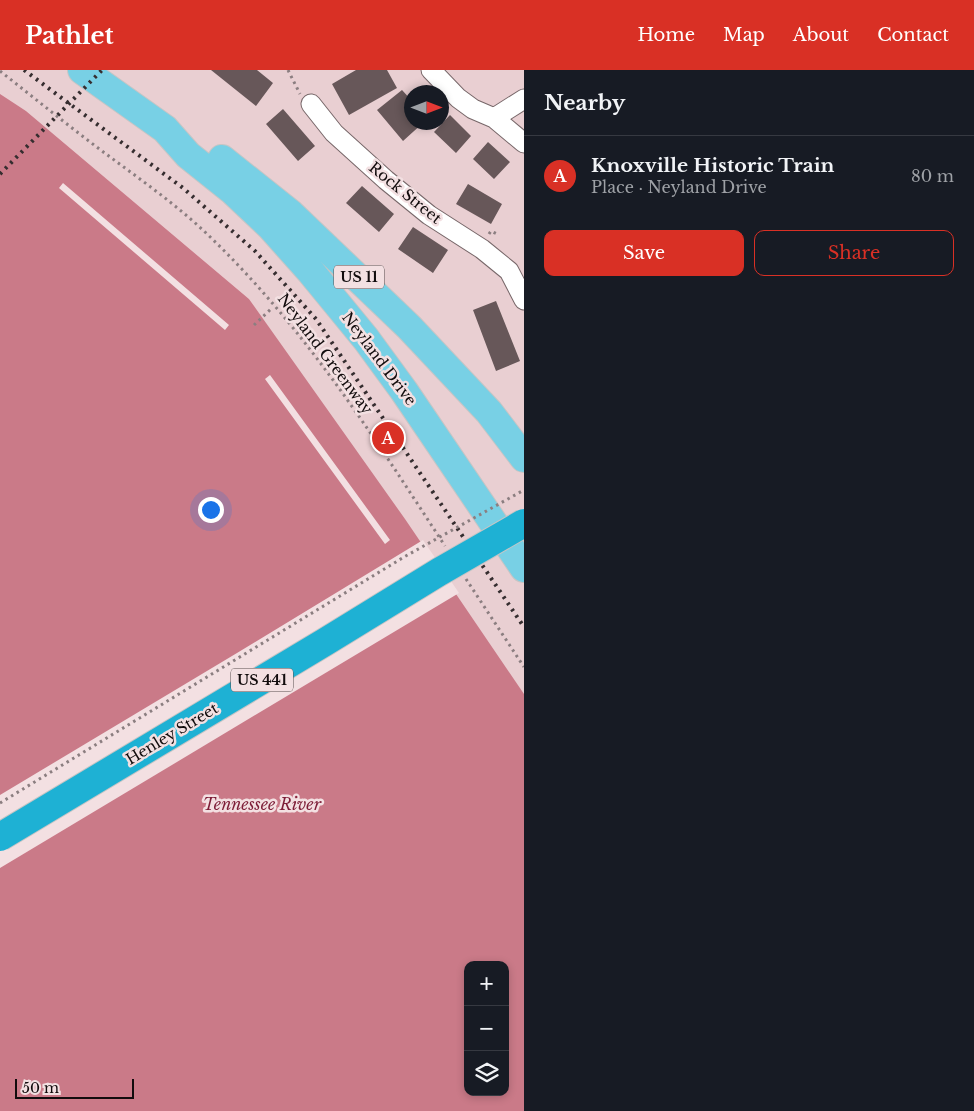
<!DOCTYPE html>
<html lang="en">
<head>
<meta charset="utf-8">
<style>
  :root { --surface:#171b24; --page:#242831; --text:#f1f3f6; --muted:#9ea1a6; --line:#363941; --accent:#d93025 }
  body { margin:0; font-family:"Libre Baskerville",serif; background:var(--page); color:var(--text) }
  .controls { position:absolute; right:15px; bottom:15px; display:grid; overflow:hidden; border-radius:10px; box-shadow:0 2px 8px #0003 }
  .controls button { width:45px; height:45px; display:grid; place-items:center; padding:0; border:0; border-bottom:1px solid var(--line); background:var(--surface); color:var(--text); font:25px sans-serif }
  .compass { position:absolute; left:404px; top:15px; width:45px; height:45px; border-radius:50%; background:var(--surface); box-shadow:0 2px 8px #0003; rotate:90deg }
  .scale { position:absolute; left:15px; bottom:12px; width:119px; box-sizing:border-box; padding-left:5px; border:2px solid #120c0d; border-top:0; font-size:14px; line-height:18px; white-space:nowrap; color:#120c0d; -webkit-text-stroke:4px #f3e0e2; paint-order:stroke }
  .you { position:absolute; left:210px; top:439px; width:18px; height:18px; margin:-12px; border:4px solid #fff; border-radius:50%; background:#1a73e8; box-shadow:0 0 0 8px #1a73e833 }
  .badge { display:grid; place-items:center; width:32px; height:32px; border-radius:50%; background:var(--accent); color:#fff; font-size:16px; font-weight:700 }
  .pin { position:absolute; translate:-50% -50%; border:2px solid #fff; box-shadow:0 1px 5px #0006 }
  .list { margin:0; padding:0; list-style:none }
  h2 { display:flex; justify-content:space-between; align-items:center; height:65px; margin:0; padding:0 20px; font-size:21px }
  h2 small { font-size:16px; font-weight:400; color:var(--muted) }
  .list li { display:grid; grid-template-columns:32px 1fr auto; gap:15px; align-items:center; box-sizing:border-box; height:80px; padding:0 20px; border-top:1px solid var(--line) }
  .list b { display:block; font-size:19px; white-space:nowrap }
  .list p { margin:0; font-size:16px; white-space:nowrap; color:var(--muted) }
  .list em { font-size:16px; font-style:normal; color:var(--muted) }
  .actions { display:flex; gap:10px; padding:15px 20px }
  .actions a { flex:1; padding:11px 0; border:1px solid var(--accent); border-radius:10px; text-align:center; font-size:18px; color:var(--accent) }
  .actions .main { background:var(--accent); color:#fff }
  .icon { flex:none; width:28px; height:28px; fill:none; stroke:currentColor; stroke-width:2; stroke-linecap:round; stroke-linejoin:round }
  .map { position:relative; flex:none; width:524px; height:1041px; overflow:hidden }
  header { display:flex; align-items:center; gap:30px; box-sizing:border-box; height:70px; padding:0 25px; background:var(--accent); color:#fff }
  header strong { font-size:24px }
  nav { display:flex; gap:28px; margin-inline-start:auto; font-size:18px }
  main { display:flex }
  aside { flex:1; background:var(--surface) }
  .map>svg:first-child { display:block }
</style>
</head>
<body>
<header>
<strong>Pathlet</strong>
<nav><a>Home</a><a>Map</a><a>About</a><a>Contact</a></nav>
</header>
<main>
<div class="map">
<svg width="524" height="1041" viewBox="0 0 524 1041">
  <rect width="100%" height="100%" fill="#f3e0e2"/>
  <path fill="#e9cfd2" fill-rule="evenodd" d="M0 0H524V625L249 229 26 41 0 25ZM412 22H442V52H412Z"/>
  <path fill="#ca7a88" fill-rule="evenodd" d="M0 24 26 41 249 229 405 449 524 624V1041H0ZM468 895H505V1022H468Z"/>
  <path fill="#f3e0e2" d="M63 113 229 255 225 260 59 118Z
    M270 305 390 470 385 474 265 309Z
    M423 470 459 523 0 798V725L237 583Z"/>
  <path fill="#675759" d="M211 0H257L273 13 256 36Z
    M356 0H387L397 18 349 45 332 14Z
    M402 20 412 31V52H424L403 71 377 40Z
    M283 39 315 76 298 91 266 54Z
    M450 45 471 66 456 83 434 62Z
    M488 72 510 92 494 109 473 89Z
    M468 114 502 134 491 154 456 134Z
    M362 116 394 144 379 162 346 133Z
    M413 157 448 180 433 203 398 179Z
    M496 231 520 291 496 301 473 240Z"/>
  <g fill="none" stroke-linecap="round" stroke-linejoin="round">
    <defs>
      <path id="street" d="M431 0 458 28 473 39 494 48 524 73
        M311 34 334 63 386 110 429 145 482 179 509 201 524 230
        M494 48 524 29"/>
      <path id="primary" d="M82 0 165 59 188 85 233 121 270 156 311 202 366 269 404 321 524 498
        M222 89 291 144 409 257 489 342 524 388"/>
    </defs>
    <use href="#street" stroke="#776769" stroke-width="21"/>
    <use href="#primary" stroke="#c6c5c5" stroke-width="30"/>
    <path stroke="#8b7e80" stroke-width="3" stroke-dasharray="2.5 4" stroke-linecap="butt" d="M288 0 300 24
      M0 1C33 27 65 53 98 78 134 105 172 131 205 162 303 255 372 364 445 476
      M489 164 491 161 499 165
      M254 255 271 239
      M466 509 524 597"/>
    <use href="#street" stroke="#fff" stroke-width="19"/>
    <use href="#primary" stroke="#78d0e5" stroke-width="28"/>
    <path stroke="#352d2f" stroke-width="4" stroke-dasharray="2.5 5" stroke-linecap="butt" d="M24 0 183 118 255 181 316 249 524 557
      M0 104 102 0"/>
    <defs>
      <path id="highway-bridge" d="M0 767 325 572 439 502 524 453"/>
    </defs>
    <use href="#highway-bridge" stroke="#c6c5c5" stroke-width="30" stroke-linecap="butt"/>
    <path stroke="#8b7e80" stroke-width="3" stroke-dasharray="2.5 4" stroke-linecap="butt" d="M0 733 404 487 524 420"/>
    <use href="#highway-bridge" stroke="#1eb1d4" stroke-width="28"/>
  </g>
  <g text-anchor="middle" stroke-width="5" stroke-linejoin="round" paint-order="stroke">
    <g fill="#f3e0e2" stroke="#564c4d" stroke-width="1">
      <rect x="334" y="195.5" width="50" height="23" rx="4"/>
      <rect x="231" y="598.5" width="62" height="23" rx="4"/>
    </g>
    <g font-size="14" font-weight="bold" fill="#120c0d">
      <text x="359" y="212">US 11</text>
      <text x="262" y="615">US 441</text>
    </g>
    <g font-size="15" fill="#120c0d" stroke="#f3e0e2">
      <text transform="translate(405 123) rotate(39)" y="5">Rock Street</text>
      <text transform="translate(325 284) rotate(53)" y="5">Neyland Greenway</text>
      <text transform="translate(379 289) rotate(53)" y="5">Neyland Drive</text>
      <text transform="translate(172 664) rotate(-31)" y="5">Henley Street</text>
    </g>
    <g font-size="16" font-style="italic" fill="#7d1d37" stroke="#f3e0e2">
      <text x="262" y="740">Tennessee River</text>
    </g>
  </g>
</svg>
<div class="controls">
<button>+</button>
<button>−</button>
<button><svg class="icon" aria-label="layers" viewBox="0 0 24 24"><path d="M12 4l9 5-9 5-9-5zM3 14l9 5 9-5"/></svg></button>
</div>
<svg class="compass" viewBox="-18 -18 36 36"><path d="M0-13l5 13h-10z" fill="#e53935"/><path d="M0 13l5-13h-10z" fill="#9ea1a6"/></svg>
<div class="scale">50 m</div>
<div class="you"></div>
<div class="pin badge" style="left:388px;top:368px">A</div>
</div>
<aside>
<h2>Nearby<small></small></h2>
<ul class="list">
<li><span class="badge">A</span><div><b>Knoxville Historic Train</b><p>Place · Neyland Drive</p></div><em>80 m</em></li>
</ul>
<div class="actions"><a class="main">Save</a><a>Share</a></div>
</aside>
</main>
</body>
</html>
